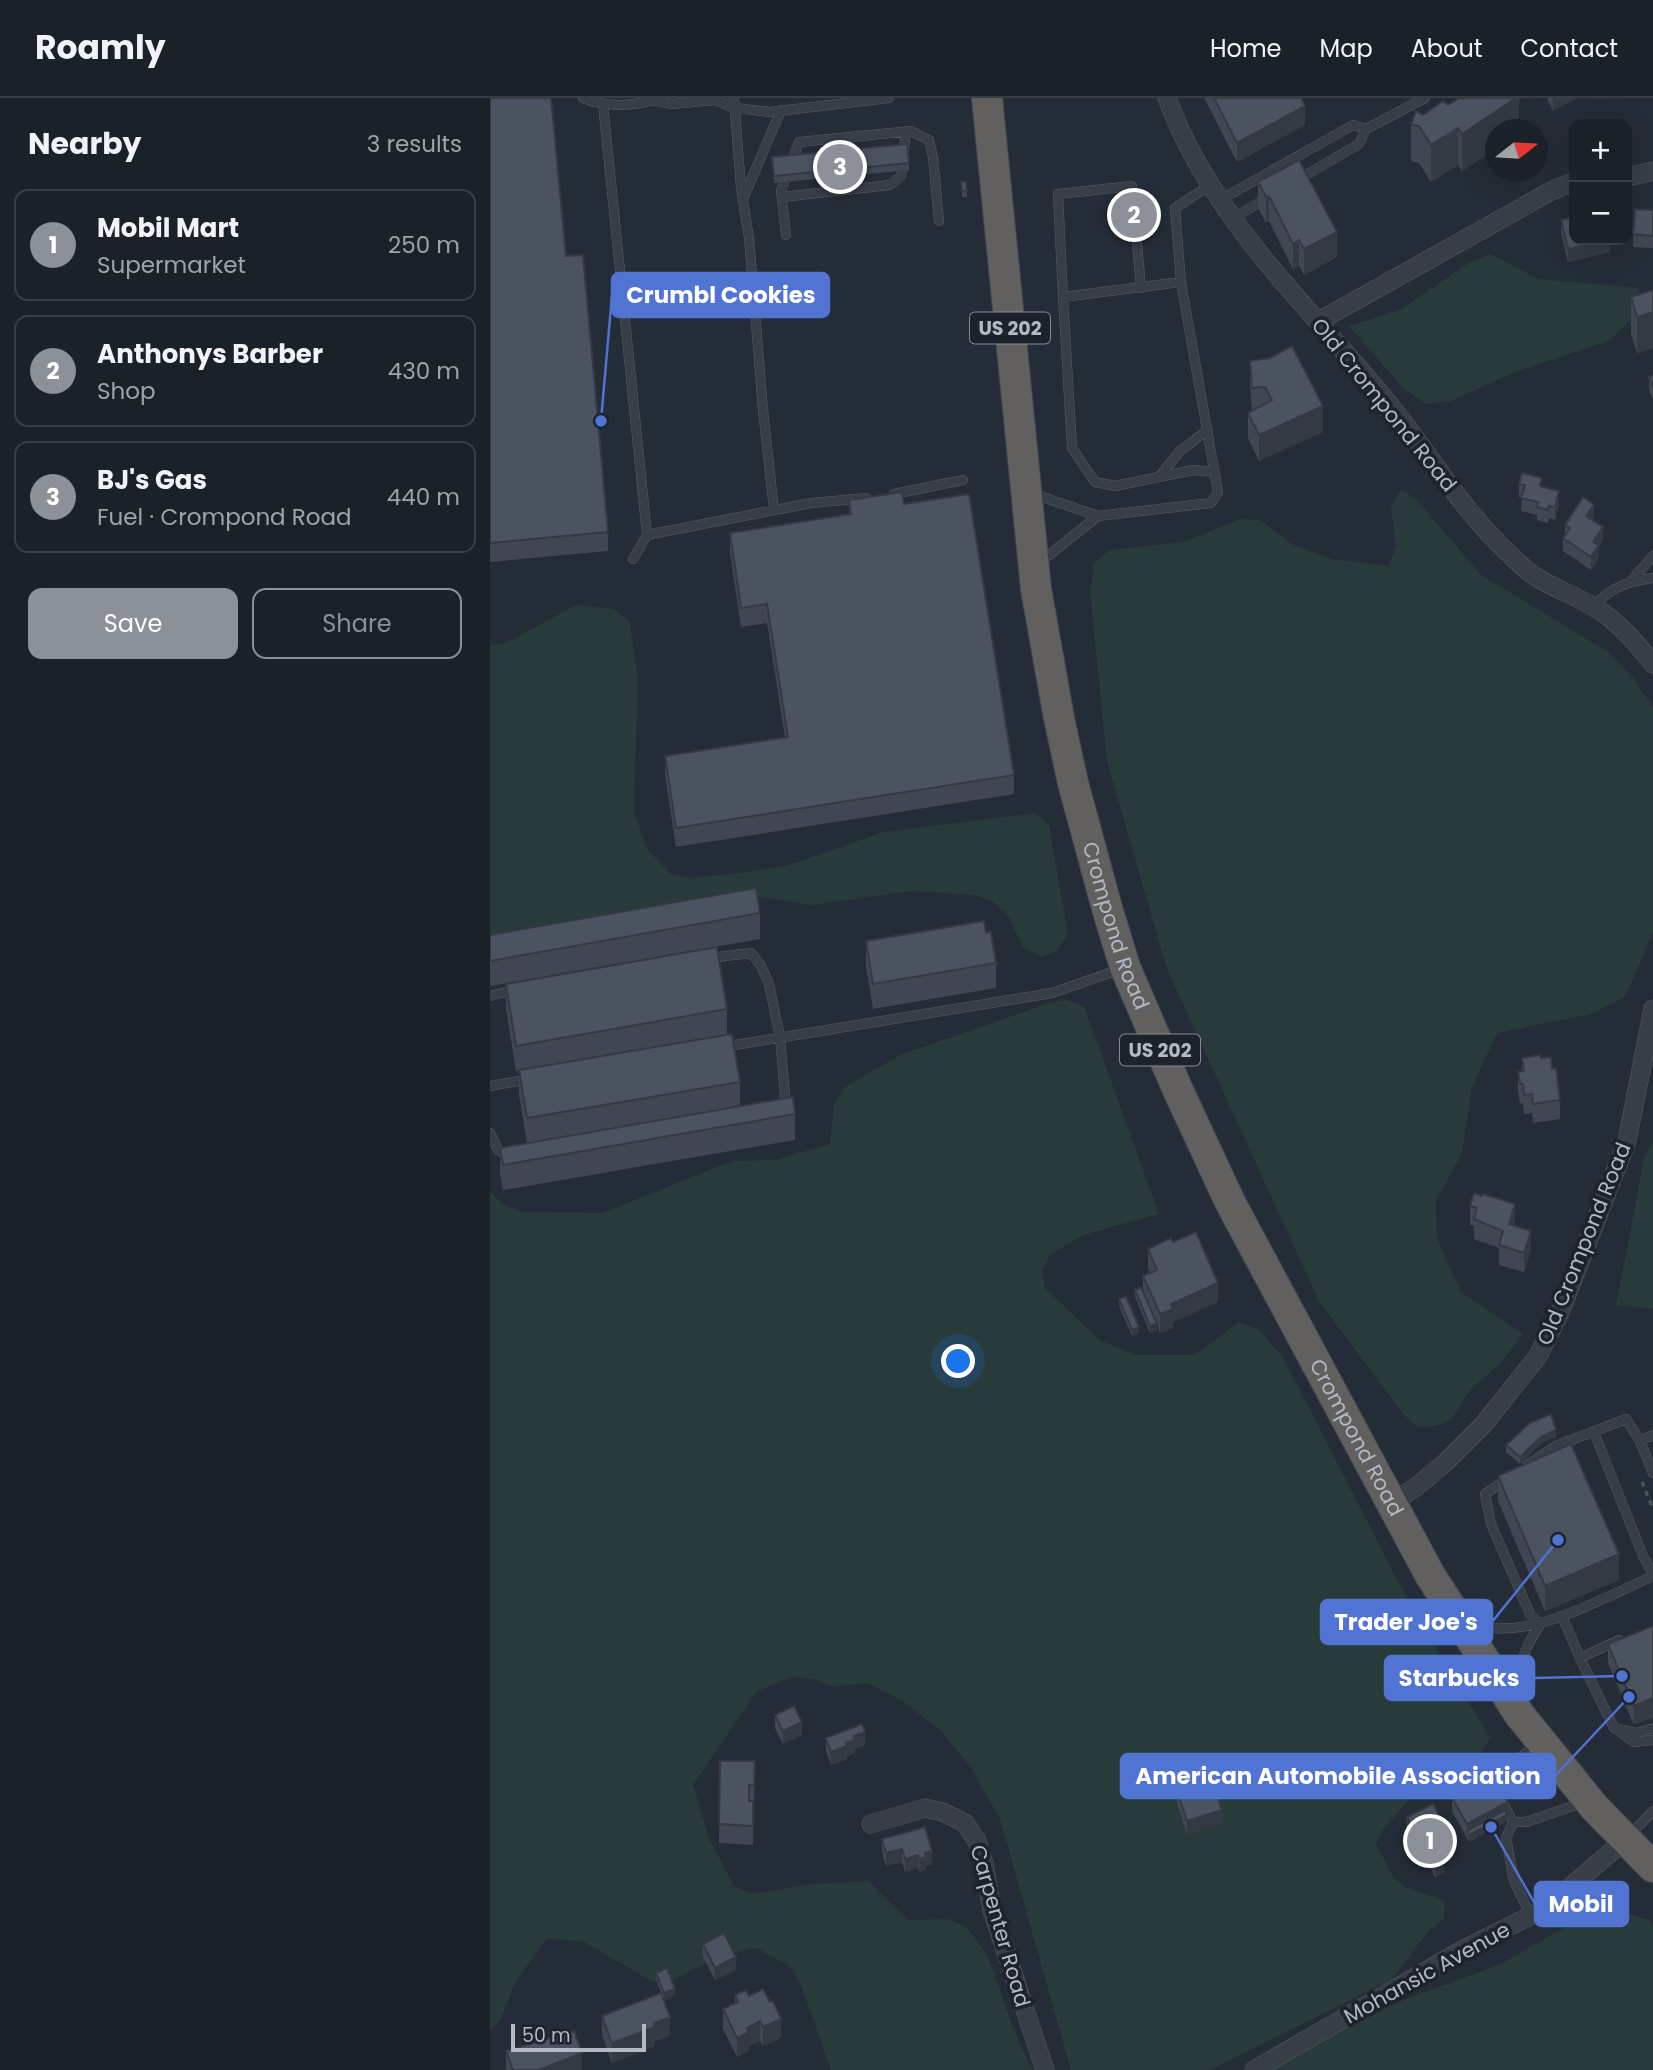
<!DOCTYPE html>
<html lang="en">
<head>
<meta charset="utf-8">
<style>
  :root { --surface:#1b2129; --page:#282e35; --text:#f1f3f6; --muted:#a0a3a8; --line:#393e46; --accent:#8c9099 }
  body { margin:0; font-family:Poppins,sans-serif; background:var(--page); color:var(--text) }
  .controls { position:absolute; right:21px; top:21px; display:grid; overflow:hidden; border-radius:14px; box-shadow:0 7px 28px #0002 }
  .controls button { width:63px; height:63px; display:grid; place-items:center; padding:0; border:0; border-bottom:2px solid var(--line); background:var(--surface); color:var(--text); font:35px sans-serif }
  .compass { position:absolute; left:995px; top:21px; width:63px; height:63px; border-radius:50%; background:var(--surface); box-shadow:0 7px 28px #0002; rotate:73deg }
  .scale { position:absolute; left:21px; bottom:18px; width:135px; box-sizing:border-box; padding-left:7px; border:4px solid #b2b9c4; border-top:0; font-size:19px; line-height:24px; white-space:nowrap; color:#b2b9c4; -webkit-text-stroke:5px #1d232d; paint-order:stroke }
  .you { position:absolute; left:469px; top:1264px; width:24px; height:24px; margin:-18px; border:5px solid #fff; border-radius:50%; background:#1a73e8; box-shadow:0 0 0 10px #1a73e833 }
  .badge { display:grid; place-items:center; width:46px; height:46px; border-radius:50%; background:var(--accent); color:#fff; font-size:23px; font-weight:700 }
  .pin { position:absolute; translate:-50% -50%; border:4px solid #fff; box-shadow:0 2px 7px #0006 }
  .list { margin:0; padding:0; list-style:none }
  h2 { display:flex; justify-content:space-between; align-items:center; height:91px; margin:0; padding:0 28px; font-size:30px }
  h2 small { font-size:23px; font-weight:400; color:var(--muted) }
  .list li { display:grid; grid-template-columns:46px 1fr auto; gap:21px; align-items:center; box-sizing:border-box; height:112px; margin:0 14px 14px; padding:0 14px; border:2px solid var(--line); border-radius:14px }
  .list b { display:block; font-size:26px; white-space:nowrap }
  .list p { margin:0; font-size:23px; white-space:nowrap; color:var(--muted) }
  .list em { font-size:23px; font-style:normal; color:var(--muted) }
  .actions { display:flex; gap:14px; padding:21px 28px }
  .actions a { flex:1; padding:16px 0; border:2px solid var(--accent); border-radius:14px; text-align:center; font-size:24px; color:var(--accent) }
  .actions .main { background:var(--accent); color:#fff }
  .map { position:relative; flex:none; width:1163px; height:1972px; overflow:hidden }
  header { display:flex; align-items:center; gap:42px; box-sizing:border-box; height:98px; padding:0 35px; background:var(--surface); border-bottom:2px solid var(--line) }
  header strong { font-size:33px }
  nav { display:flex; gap:38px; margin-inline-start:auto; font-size:24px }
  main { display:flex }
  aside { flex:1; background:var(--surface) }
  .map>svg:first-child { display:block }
</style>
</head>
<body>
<header>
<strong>Roamly</strong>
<nav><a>Home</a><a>Map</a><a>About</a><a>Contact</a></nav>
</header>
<main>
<aside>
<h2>Nearby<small>3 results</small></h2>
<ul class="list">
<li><span class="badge">1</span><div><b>Mobil Mart</b><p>Supermarket</p></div><em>250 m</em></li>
<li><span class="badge">2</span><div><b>Anthonys Barber</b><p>Shop</p></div><em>430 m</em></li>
<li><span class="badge">3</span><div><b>BJ's Gas</b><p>Fuel · Crompond Road</p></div><em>440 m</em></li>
</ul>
<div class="actions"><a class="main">Save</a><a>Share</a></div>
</aside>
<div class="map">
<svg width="1163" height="1972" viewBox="0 0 1163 1972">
  <rect width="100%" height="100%" fill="#242c37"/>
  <path fill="#293a3a" d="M1001 156 1048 181 1149 190 1146 215 1121 242 1027 273 961 303 936 306 914 291 859 228 910 212 977 166Z
    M911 391 928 403 990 476 1118 554 1143 580 1163 610V834L1143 882 1134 899 1102 916 1007 935 982 989 972 1055 946 1103 947 1141 971 1194 1033 1236 1011 1265 982 1290 961 1321 946 1328 927 1329 913 1316 829 1203 677 871 617 663 600 494 604 465 620 452 693 444 751 421 770 422 802 446 841 461 898 468 906 449 901 409Z
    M86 507 124 511 139 523 148 578 144 713 157 751 181 776 199 780 258 774 299 767 393 734 545 715 559 727 578 836 567 853 551 859 533 849 517 816 502 803 483 797 422 793 322 807 246 795 0 844V547L16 545Z
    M577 902 594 908 669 1116 593 1137 560 1157 552 1172 555 1190 611 1243 646 1257H705L749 1224 768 1231 793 1259 915 1497 1000 1640 985 1666 919 1702 894 1730 886 1746 904 1780 919 1791 955 1803 954 1821 939 1832 902 1881 720 1972H581L510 1721 480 1668 451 1633 414 1604 378 1585 343 1589 324 1581 303 1579 267 1593 203 1687 219 1740 244 1788 261 1796 321 1786 378 1783 418 1822 457 1821 476 1828 498 1859 524 1932 542 1972H341L310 1884 299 1868 266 1850 230 1858 182 1882 163 1884 94 1844 57 1840 25 1885 11 1921 0 1932V1094L14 1107 33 1114 113 1115 224 1070 246 1063 286 1062 340 1046 344 1007 355 989 410 957 559 905Z
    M1163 1045V1211L1126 1207 1155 1057Z
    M1113 1807 1160 1822 1163 1827V1972H779L884 1913 1011 1866Z"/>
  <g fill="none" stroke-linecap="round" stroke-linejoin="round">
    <defs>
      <path id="service" d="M93 0C115 10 145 8 167 1
        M244 0 251 90 259 140 273 312 284 412
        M163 2 182 6 225 2 245 10 280 14 399 0
        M113 6 157 437
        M809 81 869 46 876 31 935 0
        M292 99 400 87 411 78 416 34
        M253 101 291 12
        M730 102 863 27 876 31
        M743 120 776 101
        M296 137 291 93 309 44 421 33 439 42 443 59 449 123
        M651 190 642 88 568 96 573 199 691 184
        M573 199 582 350 605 384 625 388 703 372 725 374
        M669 379 690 353 718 332
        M541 395 608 418 721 405 728 394 691 184 685 110 720 87
        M404 396 473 382
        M143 461 157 437 321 405 376 400
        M549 465 608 418
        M1141 483 1163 458
        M1103 509C1119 490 1139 483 1163 480
        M219 860 261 855 271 868 279 886 290 939 295 998 289 1011
        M0 898 25 892
        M233 949 562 895 631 871
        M0 988 40 981
        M0 1035 8 1052 18 1058
        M1104 1334 1153 1458 1163 1476
        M1150 1343 1163 1337
        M1037 1367 1066 1348 1136 1321 1150 1343 1163 1375
        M1017 1381 995 1396 1001 1426 1040 1516 1050 1527
        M1072 1518 1090 1560
        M983 1527C1041 1543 1110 1501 1163 1478
        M1129 1542 1090 1560 1124 1630 1144 1644 1163 1642
        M1026 1597C1027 1570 1035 1548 1050 1527
        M1126 1630 1146 1635 1163 1630
        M1006 1693V1678L1046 1647
        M1013 1705 1023 1724
        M1023 1724 1016 1740 1024 1783 1041 1818
        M1023 1724H1036L1095 1704
        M1139 1738 1163 1713"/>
      <path id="minor" d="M677 0C722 122 819 208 899 306 940 356 971 411 1018 455 1027 463 1036 473 1046 479 1065 491 1088 499 1107 511 1130 525 1146 545 1163 566
        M1137 79 1163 73
        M829 223 1063 92 1084 84
        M901 1405 926 1389 956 1364 993 1327 1048 1258 1071 1212 1137 1043 1163 911
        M381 1726 435 1710 453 1714 475 1725 487 1743 494 1766 502 1812 555 1972
        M764 1972 974 1851 1056 1810 1135 1742"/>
      <g id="trunk">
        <path id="s1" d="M497 0 546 491 569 620 583 685 617 810 635 869 687 990 740 1104 940 1477 1029 1616 1105 1710 1163 1769"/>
      </g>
    </defs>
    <use href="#service" stroke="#555c66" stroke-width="10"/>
    <use href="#minor" stroke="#555c66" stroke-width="19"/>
    <use href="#trunk" stroke="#424953" stroke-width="32"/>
    <path stroke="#465558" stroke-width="3.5" stroke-dasharray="5 5" stroke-linecap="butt" d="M1152 1384 1163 1411"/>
    <use href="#service" stroke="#373e48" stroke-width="9"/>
    <use href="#minor" stroke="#373e48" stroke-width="18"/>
    <use href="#trunk" stroke="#61605e" stroke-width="30"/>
  </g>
  <path fill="#404753" d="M0 0 76 158 118 434V453L0 464Z
    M714 0H811L815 27 747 64Z
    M1029 0V32H1005V51L972 73 968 67 941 84 929 65 921 63V26L933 17 958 7Z
    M1057 0H1087L1063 13Z
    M282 59 419 65V72L284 85Z
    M471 84 477 93V99H472Z
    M768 84 847 159 814 177 809 167 803 171 779 123 776 125 768 109Z
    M1163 112V150L1143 149V136Z
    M1071 122 1120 154 1078 164 1071 135Z
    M1163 192V250L1147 255 1141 236V199Z
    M760 263 833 334 769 363 758 340V315L762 313 760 288Z
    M1163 277V302L1159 292V279Z
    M1029 386 1052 389 1069 406 1065 422 1059 420 1058 425 1047 422V417L1031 413 1032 399H1029Z
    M359 402 414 406 524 677V696L186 749 175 677V658L295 639 277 525 251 529 240 454V435L359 416Z
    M1104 420 1102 422 1113 442 1109 448V460L1101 472 1073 453V440L1075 437V427Z
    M270 815V841L0 888V837Z
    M496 835 506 865V890L383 911 376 868V843Z
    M16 886 237 911V936L250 984V1008L305 1016V1042L13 1092 10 1075V1050L37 1045 29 997V973H26L16 911Z
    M1032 960H1051L1062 971 1070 1002V1021L1043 1025 1042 1015 1034 1016 1033 1005 1030 1006 1028 993V974L1032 973Z
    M980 1108 1025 1125 1024 1127 1041 1152 1034 1174 1009 1167V1150L984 1141V1128L980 1127Z
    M683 1144 728 1204 683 1224V1230L670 1235 667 1227V1232L660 1235 645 1199V1192L653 1193V1178L660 1175 658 1170V1151Z
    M629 1201 649 1235 642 1238 629 1208Z
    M1066 1339 1051 1345 1030 1366 1016 1354V1347Z
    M1008 1378 1129 1482 1055 1513 1008 1403Z
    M1163 1528 1144 1627 1118 1565V1546Z
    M285 1617 312 1637 293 1646 285 1630Z
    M336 1640 375 1647 365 1651V1655L357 1658V1661L341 1667 336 1653Z
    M230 1663H265L263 1747 229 1745Z
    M687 1692 732 1725 697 1736 687 1705Z
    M962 1700 1018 1704 1017 1723 979 1744 962 1713Z
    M917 1719 962 1754 953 1759 954 1774 945 1779 939 1767 936 1768 917 1732Z
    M392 1741 442 1766 436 1768V1772L429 1774 428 1770 415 1774 412 1764 396 1768 392 1754Z
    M213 1846 246 1872 225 1882 213 1859Z
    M166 1875 185 1897 174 1902 166 1881Z
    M245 1897 259 1898 291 1940 273 1948 270 1943 259 1948V1953L247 1959 233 1931V1911L245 1906Z
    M112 1918 180 1938 165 1943V1948L122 1965 112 1937Z
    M16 1953 92 1972H16Z"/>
  <path fill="#343a44" d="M1026 0H1029V32H1005V51L972 73V36Z
    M1063 0H1087L1063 13Z
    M815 8V27L747 64V45Z
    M968 30V67L941 84V47Z
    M779 98V123L776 125V99Z
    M847 134V159L814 177V151Z
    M809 142V167L803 171V146Z
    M1120 142V154L1078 164V151Z
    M1163 214V250L1147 255V219Z
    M833 308V334L769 363V337Z
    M1069 393V406L1065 422V409Z
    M1104 407V420L1096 431V418Z
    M1113 429V442L1109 448V460L1101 472V459L1103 444Z
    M1025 1106V1125L1019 1145V1126Z
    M1041 1133V1152L1034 1174V1155Z
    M728 1185V1204L683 1224V1230L670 1235V1216L681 1206Z
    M667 1226V1232L660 1235V1228Z
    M649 1229V1235L642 1238V1232Z
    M1066 1332V1339L1051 1345 1030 1366V1359L1051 1339Z
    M1129 1456V1482L1055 1513V1488Z
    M1163 1600V1620L1144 1627V1608Z
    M312 1624V1637L293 1646V1633Z
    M375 1634V1647L365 1651V1655L357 1658V1661L341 1667V1654L364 1638Z
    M1018 1704 1017 1723 979 1744 977 1726Z
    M732 1712V1725L697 1736V1723Z
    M962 1741V1754L947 1762V1749Z
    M412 1751V1764L396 1768V1755Z
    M442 1753V1766L436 1768V1772L429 1774V1761L435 1755Z
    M939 1754V1767L936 1768V1755Z
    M428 1757V1770L415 1774V1761Z
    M954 1761V1774L945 1779V1766Z
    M246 1859V1872L225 1882V1870Z
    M185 1891V1897L174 1902V1895Z
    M180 1919V1938L165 1943V1948L122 1965V1945L164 1925Z
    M291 1921V1940L273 1948V1929Z
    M270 1923V1943L259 1948V1953L247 1959V1940L257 1930Z
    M92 1955V1972H49Z"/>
  <path fill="#4b5361" stroke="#343a44" stroke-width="2" d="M0 0H61L76 158 93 157 118 434 0 445Z
    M724 0H811L815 8 747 45Z
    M969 0H1026L972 36 968 30 941 47 929 28 921 26 926 13 933 17 953 3 958 7Z
    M417 46 419 65 284 78 282 59Z
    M809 62 847 134 814 151 809 142 803 146 779 98 776 99 768 84Z
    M471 84H476L477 93H472Z
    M1145 111 1163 112V138L1143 136Z
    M1084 119V142H1119L1078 151 1071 122Z
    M1163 192V214L1147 219 1141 199Z
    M802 248 833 308 769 337 758 315 782 302 775 289 762 290 760 263 780 260Z
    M1163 277V289L1159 279Z
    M1032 375 1052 380 1050 388 1069 393 1065 409 1059 408 1058 412 1047 409 1048 404 1031 400 1035 387 1029 386Z
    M412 394 414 406 479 396 524 677 186 730 175 658 298 639 277 506 251 510 240 435 361 416 359 402Z
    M1093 399 1104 407 1096 418 1113 429 1103 444 1109 447 1101 459 1073 440 1080 430 1075 427Z
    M266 790 270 815 0 863V837Z
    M494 823 496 835 501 834 506 865 383 886 376 843Z
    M227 849 237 911 26 948 16 886Z
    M242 936 250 984 37 1020 29 972Z
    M1050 957 1051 960 1061 959 1062 971 1066 970 1070 1002 1043 1006 1042 996 1034 997 1033 986H1030L1028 974 1034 973 1032 960Z
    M303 999 305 1016 13 1067 10 1050Z
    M984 1095 992 1098 993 1096 1025 1106 1019 1126 1041 1133 1034 1155 1009 1147 1013 1133 984 1121 987 1110 980 1108Z
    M706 1134 728 1185 681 1206 683 1211 670 1216 653 1178 667 1172 658 1151 681 1140 683 1144Z
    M651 1189 667 1226 660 1228 645 1192Z
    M636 1198 649 1229 642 1232 629 1201Z
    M1061 1316 1066 1332 1051 1339 1030 1359 1016 1347 1040 1325Z
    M1081 1346 1129 1456 1055 1488 1008 1378Z
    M1163 1528V1600L1144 1608 1118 1546Z
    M304 1608 312 1624 293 1633 285 1617Z
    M372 1626 375 1634 364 1638 365 1642 356 1645 357 1648 341 1654 336 1640Z
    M230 1663H265L264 1687H259V1703H263V1728L229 1726Z
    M1003 1678 1018 1704 977 1726 962 1700Z
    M722 1681 732 1712 697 1723 687 1692Z
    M943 1706 962 1741 947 1749 954 1761 945 1766 939 1754 936 1755 917 1719Z
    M1015 1712 1017 1717 979 1737 977 1733Z
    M435 1729 442 1753 435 1755 436 1759 429 1761 428 1757 415 1761 412 1751 396 1755 392 1741Z
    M234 1835 246 1859 225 1870 213 1846Z
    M177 1870 185 1891 174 1895 166 1875Z
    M273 1891 280 1904 283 1903 291 1921 273 1929 270 1923 257 1930 259 1934 247 1940 233 1911 248 1904 245 1897 256 1892 259 1898Z
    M171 1895 180 1919 164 1925 165 1929 122 1945 112 1918Z
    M84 1933 92 1955 49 1972H23L16 1953Z"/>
  <g text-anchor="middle" stroke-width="7" stroke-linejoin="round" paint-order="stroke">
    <g fill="#1d232d" stroke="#858c97" stroke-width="2">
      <rect x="480" y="214.5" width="80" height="31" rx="5"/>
      <rect x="630" y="936.5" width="80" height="31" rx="5"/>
    </g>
    <g font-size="19" font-weight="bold" fill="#b2b9c4">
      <text x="520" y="237">US 202</text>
      <text x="670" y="959">US 202</text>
    </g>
    <g font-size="21" fill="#b2b9c4" stroke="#1d232d">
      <text transform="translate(894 307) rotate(51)" y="7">Old Crompond Road</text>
      <text dy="7" stroke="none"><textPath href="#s1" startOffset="840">Crompond Road</textPath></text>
      <text transform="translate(1094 1146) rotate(-68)" y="7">Old Crompond Road</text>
      <text dy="7" stroke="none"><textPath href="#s1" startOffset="1407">Crompond Road</textPath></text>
      <text transform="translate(510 1828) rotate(74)" y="7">Carpenter Road</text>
      <text transform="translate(937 1875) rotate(-29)" y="7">Mohansic Avenue</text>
    </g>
  </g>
  <path fill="none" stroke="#5173d1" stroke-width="2.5" d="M111 323L122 197M1068 1442L1002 1524M1132 1578L1044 1580M1139 1599L1065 1678M1001 1729L1045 1806"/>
  <g fill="#5173d1" stroke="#1d232d" stroke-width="2.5">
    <circle cx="111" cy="323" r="7"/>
    <circle cx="1068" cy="1442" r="7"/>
    <circle cx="1132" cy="1578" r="7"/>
    <circle cx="1139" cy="1599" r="7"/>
    <circle cx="1001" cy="1729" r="7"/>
  </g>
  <g fill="#5173d1" stroke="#5173d1" stroke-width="2.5">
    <rect x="122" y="175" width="217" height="44" rx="7"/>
    <rect x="831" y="1502" width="171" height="44" rx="7"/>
    <rect x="895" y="1558" width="149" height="44" rx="7"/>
    <rect x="631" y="1656" width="434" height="44" rx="7"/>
    <rect x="1045" y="1784" width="93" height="44" rx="7"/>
  </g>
  <g font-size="23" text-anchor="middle" font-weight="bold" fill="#fff">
    <text x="231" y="205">Crumbl Cookies</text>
    <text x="916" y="1532">Trader Joe's</text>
    <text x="969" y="1588">Starbucks</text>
    <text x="848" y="1686">American Automobile Association</text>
    <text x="1091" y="1814">Mobil</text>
  </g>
</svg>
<div class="controls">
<button>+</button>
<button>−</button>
</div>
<svg class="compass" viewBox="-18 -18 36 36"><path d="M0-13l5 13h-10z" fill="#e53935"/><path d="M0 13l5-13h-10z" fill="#a0a3a8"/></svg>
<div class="scale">50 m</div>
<div class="you"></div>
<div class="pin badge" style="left:940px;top:1743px">1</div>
<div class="pin badge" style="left:644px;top:117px">2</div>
<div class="pin badge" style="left:350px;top:69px">3</div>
</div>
</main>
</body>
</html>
